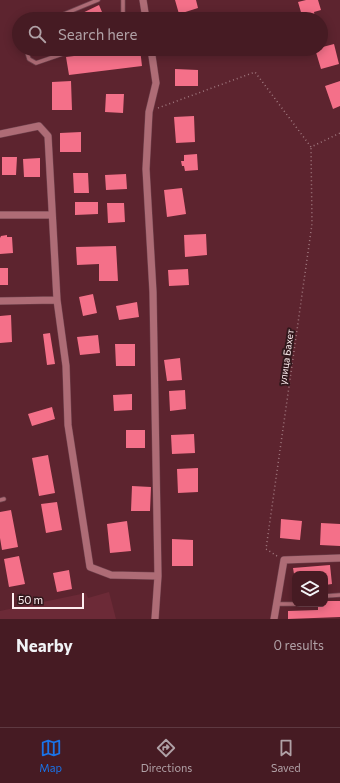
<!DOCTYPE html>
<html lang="en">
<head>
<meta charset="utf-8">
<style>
  :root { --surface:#461b23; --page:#502830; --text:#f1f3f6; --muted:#b0a1a6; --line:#5e3941; --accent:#1a73e8 }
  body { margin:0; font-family:Commissioner,sans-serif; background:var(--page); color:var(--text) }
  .controls { position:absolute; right:12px; bottom:12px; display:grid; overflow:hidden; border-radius:8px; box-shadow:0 2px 10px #0003 }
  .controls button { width:36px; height:36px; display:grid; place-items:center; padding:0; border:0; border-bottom:1px solid var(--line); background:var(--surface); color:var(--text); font:20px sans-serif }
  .scale { position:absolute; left:12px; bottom:10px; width:72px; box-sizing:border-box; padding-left:4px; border:2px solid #feeef0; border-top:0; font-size:11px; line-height:14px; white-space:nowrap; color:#feeef0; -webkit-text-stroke:3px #32181c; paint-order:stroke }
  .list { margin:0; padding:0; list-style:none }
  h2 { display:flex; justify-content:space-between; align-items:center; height:52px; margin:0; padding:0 16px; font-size:17px }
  h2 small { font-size:13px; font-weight:400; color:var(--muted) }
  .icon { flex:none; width:22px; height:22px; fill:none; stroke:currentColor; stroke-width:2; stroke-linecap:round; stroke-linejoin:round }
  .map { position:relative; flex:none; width:340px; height:619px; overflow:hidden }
  .search { position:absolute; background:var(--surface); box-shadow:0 2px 10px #0003; left:12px; right:12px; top:12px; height:44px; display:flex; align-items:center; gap:10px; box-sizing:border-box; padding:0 14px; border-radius:22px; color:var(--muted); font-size:15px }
  .sheet { height:108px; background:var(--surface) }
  nav { display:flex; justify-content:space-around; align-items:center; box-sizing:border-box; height:56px; border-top:1px solid var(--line); background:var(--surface); font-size:11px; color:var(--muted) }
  nav a { display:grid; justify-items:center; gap:2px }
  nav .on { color:var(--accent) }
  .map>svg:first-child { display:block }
</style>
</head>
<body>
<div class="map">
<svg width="340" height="619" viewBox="0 0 340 619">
  <rect width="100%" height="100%" fill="#5d242f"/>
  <path fill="#6c2a37" d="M109 592 116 619H0V611L86 593 88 598Z"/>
  <path fill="#f47089" d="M175 0H196L198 8 179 14Z
    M306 0H318L321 10 314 12 315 17 303 19 298 2Z
    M99 5 105 19H70Z
    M334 44 339 64 321 69 315 49Z
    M34 49H51L37 55Z
    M130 49H140L142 66 69 75 66 57Z
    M178 49H193V50L179 53Z
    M175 69 198 70V86H175Z
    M71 81 72 110H52V82Z
    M340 81V106L333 109 325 86Z
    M106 94H124L123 113 105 112Z
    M194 116 195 142 176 143 174 117Z
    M81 132V152H60V133Z
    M197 154 198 170 185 171 184 166H182L181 161H184V155Z
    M2 157H17L16 175H2Z
    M40 158V177H24L23 159Z
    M73 173H88L89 193H74Z
    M126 174 127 189 106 190 105 175Z
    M182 188 186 214 167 217 164 190Z
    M75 202H98V214L75 215Z
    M107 203H124L125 222 108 223Z
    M206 234 207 255 185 257 184 235Z
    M7 235V237H12L13 253 0 254V238L1 236Z
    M116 246 118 281H99V264L77 265 76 247Z
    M0 268H8V285H0Z
    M188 269 189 285 169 286 168 270Z
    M93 294 97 313 83 316 79 297Z
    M137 302 139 317 119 320 116 306Z
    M11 315 12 342 0 343V316Z
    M50 333 55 364 47 365 43 334Z
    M98 335 100 353 80 355 77 337Z
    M115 344H135V366H116Z
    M180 358 182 380 167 381 164 360Z
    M185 390 186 409 170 411 169 391Z
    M132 394V410L114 411 113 395Z
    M52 407 55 419 32 426 28 414Z
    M126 430H145V448H126Z
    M194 434 195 453 172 454 171 435Z
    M48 455 55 493 39 496 32 458Z
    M198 468V492L178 493 177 469Z
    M132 486 151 487 150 511H131Z
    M57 502 62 530 46 533 41 504Z
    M11 510 18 547 2 550 0 538V512Z
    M281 519 302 521 300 540 280 538Z
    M127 521 131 551 110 553 107 524Z
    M321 523 340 524V546L320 545Z
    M172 539 193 540V566H172Z
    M19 556 25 584 9 587 4 559Z
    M330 565 332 584 325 585V574H294L293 568Z
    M69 570 72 589 57 592 53 573Z
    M325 601H340V617L288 619V611L318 610V604H325Z"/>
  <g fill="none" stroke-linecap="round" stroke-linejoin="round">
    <defs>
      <path id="lane" d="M123 0V19
        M52 19 98 0
        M26 49 29 59 36 63 77 49
        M0 500 4 499
        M325 596 340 595
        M276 604H295"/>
      <path id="street" d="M143 0 146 19
        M151 49 156 83 149 112 146 169 153 292 158 576 155 619
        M0 134 39 126 48 136 57 300
        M0 215H52
        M0 301 57 300 66 366 68 425 90 567 111 575 158 576
        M274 619 284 560 340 558"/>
    </defs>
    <use href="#lane" stroke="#71444f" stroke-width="5"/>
    <use href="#street" stroke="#71444f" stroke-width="8"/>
    <path stroke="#a0787f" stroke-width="1.5" stroke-dasharray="1 3" stroke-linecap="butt" d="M158 108 255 72 311 147 340 133
      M277 556 266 549 312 224 311 147"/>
    <use href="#lane" stroke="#ae6c76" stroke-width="3.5"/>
    <use href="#street" stroke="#ae6c76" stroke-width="7"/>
  </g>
  <g text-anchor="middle" stroke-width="4" stroke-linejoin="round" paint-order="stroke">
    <g font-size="10" fill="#feeef0" stroke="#32181c">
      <text transform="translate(286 357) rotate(-82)" y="4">улица Бахет</text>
    </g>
  </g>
</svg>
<div class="controls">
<button><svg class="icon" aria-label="layers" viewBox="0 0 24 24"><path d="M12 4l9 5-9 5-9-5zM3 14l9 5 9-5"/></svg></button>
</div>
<div class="scale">50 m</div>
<div class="search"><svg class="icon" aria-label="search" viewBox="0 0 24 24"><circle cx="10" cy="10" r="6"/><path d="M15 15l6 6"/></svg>Search here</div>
</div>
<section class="sheet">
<h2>Nearby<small>0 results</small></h2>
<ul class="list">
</ul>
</section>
<nav>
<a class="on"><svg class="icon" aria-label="map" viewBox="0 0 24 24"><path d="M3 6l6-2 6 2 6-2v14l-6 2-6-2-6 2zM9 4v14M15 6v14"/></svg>Map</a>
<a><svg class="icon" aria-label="directions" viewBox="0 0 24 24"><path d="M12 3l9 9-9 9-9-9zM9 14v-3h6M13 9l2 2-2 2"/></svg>Directions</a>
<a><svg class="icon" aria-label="saved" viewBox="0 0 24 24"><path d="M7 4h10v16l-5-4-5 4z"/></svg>Saved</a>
</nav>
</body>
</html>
